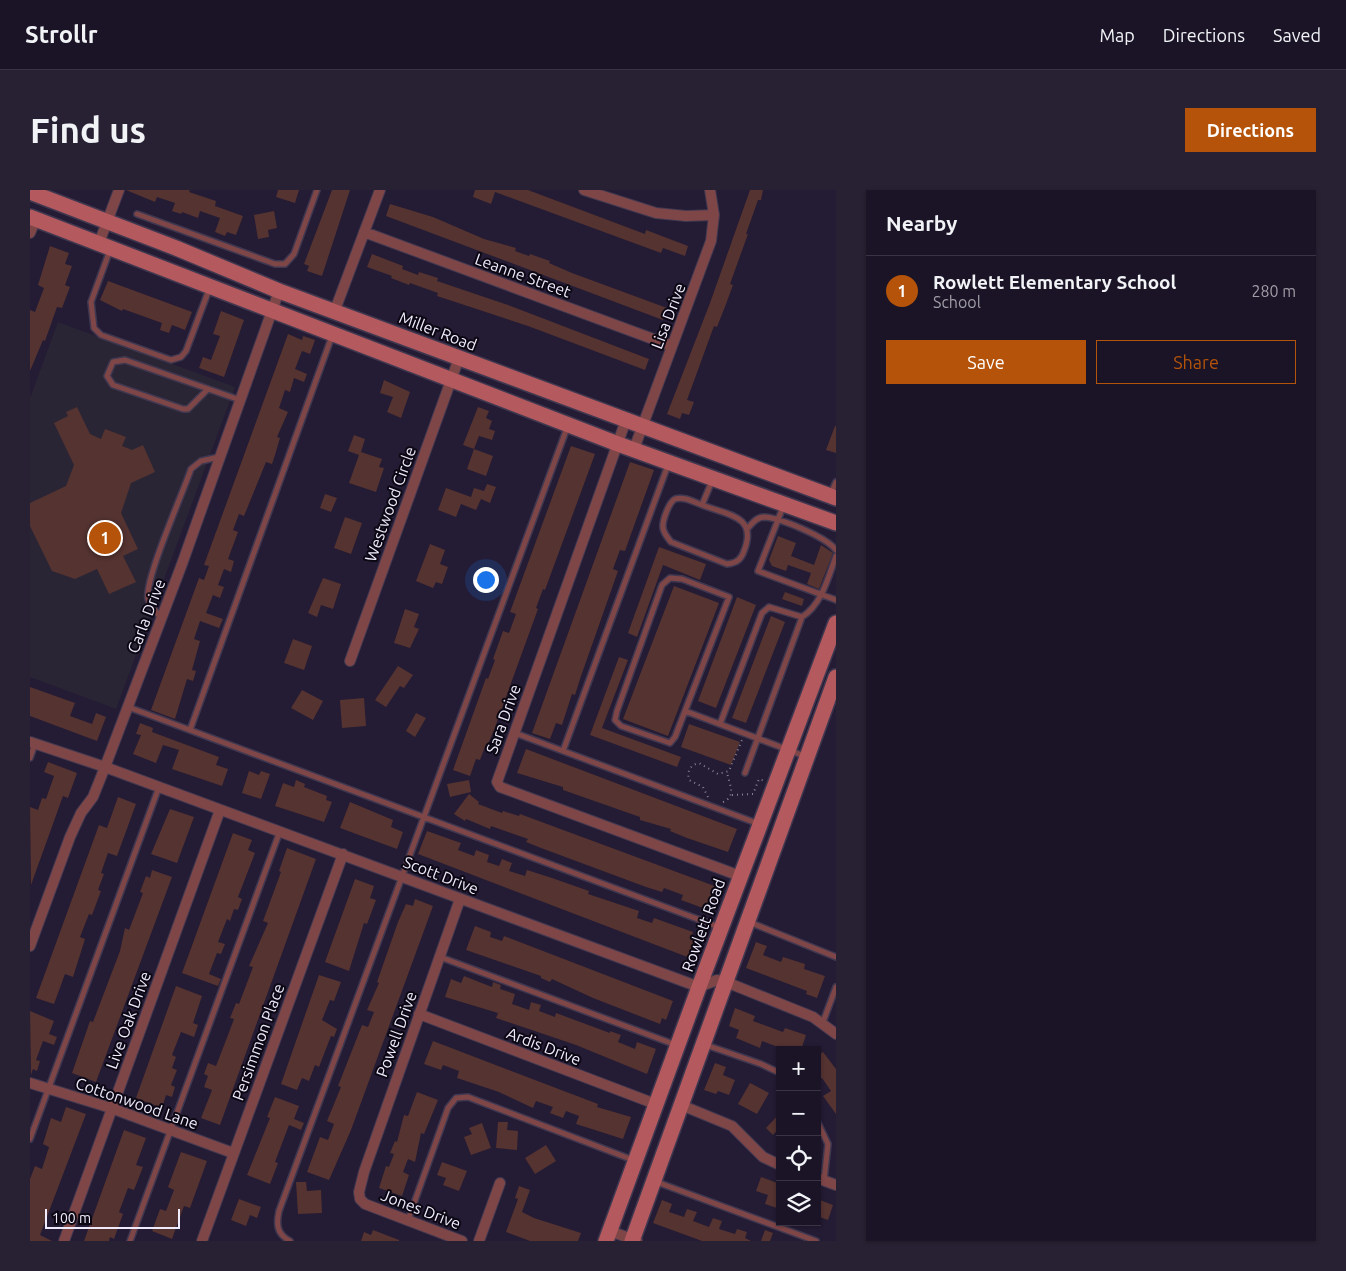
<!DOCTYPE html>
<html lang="en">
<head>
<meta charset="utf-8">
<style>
  :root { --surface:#1b1427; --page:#282133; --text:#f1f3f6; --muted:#a09ea7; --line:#393344; --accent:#b45309 }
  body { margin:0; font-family:Ubuntu,sans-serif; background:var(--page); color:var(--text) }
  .controls { position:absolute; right:15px; bottom:15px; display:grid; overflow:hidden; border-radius:0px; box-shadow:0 1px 4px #0004 }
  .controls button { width:45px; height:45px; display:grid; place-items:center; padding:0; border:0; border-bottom:1px solid var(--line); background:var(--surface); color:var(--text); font:25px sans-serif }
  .scale { position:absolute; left:15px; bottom:12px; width:135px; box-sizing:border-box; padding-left:5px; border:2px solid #efeafc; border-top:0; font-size:14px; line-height:18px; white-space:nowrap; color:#efeafc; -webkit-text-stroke:4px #0c0813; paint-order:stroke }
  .you { position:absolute; left:455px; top:389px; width:18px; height:18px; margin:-12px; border:4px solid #fff; border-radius:50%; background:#1a73e8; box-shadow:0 0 0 8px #1a73e833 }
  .badge { display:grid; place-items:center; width:32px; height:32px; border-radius:50%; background:var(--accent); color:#fff; font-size:16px; font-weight:700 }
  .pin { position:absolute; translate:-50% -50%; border:2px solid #fff; box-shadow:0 1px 5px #0006 }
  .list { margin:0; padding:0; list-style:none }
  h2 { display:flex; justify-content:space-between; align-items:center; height:65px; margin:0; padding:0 20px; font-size:21px }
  h2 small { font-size:16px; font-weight:400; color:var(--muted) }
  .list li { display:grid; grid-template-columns:32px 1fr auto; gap:15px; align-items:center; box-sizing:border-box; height:70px; padding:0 20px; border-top:1px solid var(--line) }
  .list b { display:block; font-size:19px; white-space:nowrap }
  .list p { margin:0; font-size:16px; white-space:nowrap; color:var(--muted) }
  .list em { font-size:16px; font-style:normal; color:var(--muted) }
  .actions { display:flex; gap:10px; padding:15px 20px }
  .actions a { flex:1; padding:11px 0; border:1px solid var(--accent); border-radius:0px; text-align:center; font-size:18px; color:var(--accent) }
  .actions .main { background:var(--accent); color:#fff }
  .icon { flex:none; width:28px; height:28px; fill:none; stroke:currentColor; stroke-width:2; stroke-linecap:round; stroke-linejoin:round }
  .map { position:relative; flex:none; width:806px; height:1051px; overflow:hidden; border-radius:0px }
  header { display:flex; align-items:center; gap:30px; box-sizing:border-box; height:70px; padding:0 25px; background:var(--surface); border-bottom:1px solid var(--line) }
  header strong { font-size:24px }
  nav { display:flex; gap:28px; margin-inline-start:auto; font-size:18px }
  .intro { display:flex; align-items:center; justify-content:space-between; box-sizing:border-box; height:120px; padding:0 30px }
  h1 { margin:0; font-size:35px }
  .button { padding:12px 22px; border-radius:0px; background:var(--accent); color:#fff; font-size:18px; font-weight:700 }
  main { display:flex; gap:30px; padding:0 30px }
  aside { flex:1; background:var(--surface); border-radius:0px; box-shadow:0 1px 4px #0004 }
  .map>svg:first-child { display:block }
</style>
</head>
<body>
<header>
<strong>Strollr</strong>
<nav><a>Map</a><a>Directions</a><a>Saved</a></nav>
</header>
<div class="intro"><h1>Find us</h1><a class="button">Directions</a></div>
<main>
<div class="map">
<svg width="806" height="1051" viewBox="0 0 806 1051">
  <rect width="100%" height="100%" fill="#241b34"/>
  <path fill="#2a2535" d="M28 132 205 197 86 519 0 487V208Z"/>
  <path fill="#543331" d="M96 0H160L159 2 186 11 185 16 213 26 206 45 197 42 195 46 185 42 190 28 170 21 168 28 152 22 151 24 142 21 145 13 127 7 125 12Z
    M248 0H269L265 13 246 7Z
    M302 0H320L292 86 277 81 279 76 274 74Z
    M445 0H498L615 44 616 40 658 56 655 66 633 58 631 63 465 2 461 14 443 7Z
    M720 0H733L731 10H728L716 44H718L700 94 703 95 696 114 687 137 684 136 657 210 664 212 659 225 652 223 650 229 637 224 680 113Z
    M360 14 403 27 454 49 486 58 485 61 499 66 500 64 520 71 519 73 542 83 637 118 633 130 356 26Z
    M244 21 247 38 238 40 239 47 228 49 224 25Z
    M20 56 39 63 35 74 42 76 35 95 40 97 32 118 27 117 15 151 13 150 0 181V120L5 122 14 98 8 95Z
    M342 64 373 76 372 79 388 85 389 82 408 88 407 91 478 115 619 169 615 180 498 136 407 106 408 103 380 93 379 95 361 88 362 86 337 77Z
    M78 91 162 122 155 140 142 135 139 143 130 140 132 133 93 119 92 121 70 110Z
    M191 121 214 130 194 187 169 178 173 167 181 170 190 146 183 144Z
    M258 144 272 150 273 146 285 150 280 164 272 161 265 179 277 184 274 192 264 188 260 202 255 200 249 218 258 222 247 247 250 248 245 265 242 274 236 272 214 326 209 324 203 340 208 342 198 369 204 371 201 382 194 379 188 395 194 397 190 408 183 405 176 423 193 429 189 438 170 431 164 449 170 451 162 480 166 481 163 491 157 489 145 529 121 520 169 388 174 390 179 376 174 375Z
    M354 190 380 202 371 228 357 222 363 207 350 203Z
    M47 217 60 244 71 249 75 239 96 247 92 256 102 260 113 255 125 282 101 293 91 323 108 359 93 366 106 392 79 404 67 379 45 389 22 381 0 336V313L36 296 44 275 24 233 38 226 36 222Z
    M448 217 459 221 456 228 462 231 459 239 465 241 462 250 449 246 444 259 433 255Z
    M805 236H806V263L796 260Z
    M324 245 335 249 331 262 352 269 349 277 354 278 346 302 319 293 329 265 318 261Z
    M541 256 565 264 515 400 513 399 506 418 508 419 464 540 458 554H456L450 570 446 569 440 586 423 580 456 488 458 489 465 470 463 469 473 441 479 443 486 424 480 422Z
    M444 259 463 266 456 286 437 279Z
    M600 272 624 280 595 361 590 360 583 379 588 381 550 489 545 505 542 504 532 535 526 533 520 549 502 543Z
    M457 294 466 297 460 313 451 309 446 320 431 314 426 327 408 320 416 298 441 307 444 298 454 301Z
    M295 304 307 308 301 322 290 318Z
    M315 327 332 333 321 364 304 358Z
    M748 346 766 353 761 366 784 375 791 355 803 363 789 399 777 394 781 383 758 375 756 381 742 376 739 370Z
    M400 354 415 360 410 374 418 377 412 394 406 392 403 398 386 391Z
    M629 357 676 374 670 390 633 375 607 447 598 443Z
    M293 388 311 394 303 419 291 415 287 427 278 423Z
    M644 396 689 413 638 546 593 529Z
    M755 402 774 409 772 416 752 409Z
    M707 407 726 415 686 518 668 511Z
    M375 419 389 424 384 437 389 439 380 458 364 453Z
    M741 426 755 432 716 533 702 528Z
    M263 449 282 456 274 480 254 473Z
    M589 467 598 470 572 538 651 567 647 577 560 545Z
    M368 476 383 485 374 498 370 496 356 517 345 510Z
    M0 497 45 513 40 526 62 534 66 523 76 527 67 551 0 526Z
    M272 500 293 511 283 530 261 518Z
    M334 508 336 536 312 538 310 510Z
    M386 523 396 528 385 547 376 541Z
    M110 533 123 538 122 542 189 567 186 575 198 579 192 596 142 579 149 560 133 555 126 573 103 564 111 545 106 544Z
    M659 534 710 552 701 575 651 557Z
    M496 559 707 639 698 662 657 648 640 641 641 639 610 630V627L533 600V597L487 583Z
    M18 572 47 583 38 608 33 606 1 695 0 617 8 620 12 608 16 609 24 586 14 582Z
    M219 581 229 585 231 581 240 584 231 609 212 603Z
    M266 590 275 594 274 597 297 606 296 610 302 612 294 632 245 616 253 593 264 597Z
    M439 590 441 602 420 607 417 594Z
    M439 604 449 612 448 614 472 623 473 621 489 626 490 624 690 698 681 721 651 710 653 705 634 698 632 702 616 697 511 658 496 652 498 649 461 636 460 639 436 629 435 631 424 624Z
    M88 607 106 614 87 666 78 663 71 683 74 684 68 700 71 701 62 725 59 724 50 747 55 749 50 765 43 787 35 784 24 814 6 808 69 635 77 638Z
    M320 612 363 630 361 637 373 642 367 659 310 638Z
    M140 619 164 627 147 673 121 664Z
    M397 641 431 653 428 660 444 666 446 660 459 665 457 672 469 676 472 669 482 673 479 681 495 686 497 680 522 688 559 701 558 704 609 721 607 728 622 733 624 728 663 742 661 748 667 751 660 768 388 664Z
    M203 643 222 650 218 660 225 663 208 707 212 709 208 720 204 719 200 731 197 729 188 752 195 754 191 764 187 763 179 784 191 789 188 796 152 783Z
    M257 658 286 669 190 935 171 928 182 900 174 897 178 886 174 884 178 873 186 876 198 845 204 829 200 828 206 813 209 814 223 777 219 776 238 733 233 731 251 682 249 681Z
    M122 680 142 687 66 892 42 883 60 831 63 832 90 761 95 738 99 740 113 703 110 702 116 686 120 688Z
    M325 689 344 696 340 708 346 710 337 734 334 733 319 781 295 772Z
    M385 709 403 716 321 940 299 990 277 982 290 947 298 950 304 934 297 931 311 897 308 896 332 835 338 837 344 822 337 820 349 793 347 792 368 732 376 714 383 716Z
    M445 736 461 742 460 747 472 751 474 746 643 811 636 830 632 828 630 834 563 808 522 789 520 792 511 788V786L436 760Z
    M726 752 737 756 733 765 751 772 753 767 775 774 774 779 795 786 787 808 776 804 777 801 716 778Z
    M289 785 311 792 304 811 300 810 292 830 307 839 304 847 301 846 289 877 285 875 279 891 272 888 267 900 251 894Z
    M434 786 462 797 463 792 471 795 470 799 485 804 482 814 499 820 501 812 511 815 509 821 525 827 526 823 580 843V841L591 845 588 852 605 859 607 852 626 859 617 884 546 855 466 828 468 823 415 807 421 789 431 793Z
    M146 796 172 806 163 833 168 835 164 847 151 842 142 865 146 867 142 878 147 880 141 895 145 897 142 907 136 905 132 918 106 908Z
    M705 818 725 826 723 831 753 842 755 838 776 845 771 860H747L748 857 732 851 730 858 706 848 709 840 699 836Z
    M0 821 24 831 19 844 27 847 24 855 13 851 6 870 10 871 7 881 3 879 1 885Z
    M403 851 568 914 567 917 601 927 593 949 546 934 549 926 536 921 533 928 520 923 523 917 506 911 503 918 469 902 427 888 429 881 413 875 411 880 394 874Z
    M793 862 806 879V924L793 906 801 901 792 888 787 891V866Z
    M685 873 696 877 693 885 705 890 699 905 688 901 686 904 674 900Z
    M720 893 739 903 727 924 708 914Z
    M387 902 408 910 394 944 391 943 385 972 378 969 373 982 379 985 372 1006 349 998 356 976 359 977 364 964 360 963 365 951 367 952 374 925 378 926Z
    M245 907 269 916 264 929 274 933 271 940 259 935 245 972 248 973 240 994 217 985 240 928 237 927Z
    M36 917 56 924 10 1045 22 1051H0V989L5 976 12 979 19 957 13 954 21 928 31 932Z
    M750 923V937L743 945 736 938Z
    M468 932H478L477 940 488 941 487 960 466 958Z
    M452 933 461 958 441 965 434 947 442 944 439 938Z
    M94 940 116 948 106 975 113 977 104 1000 98 998 89 1022 93 1024 84 1049 80 1047 79 1051H54Z
    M516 955 526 971 505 984 495 968Z
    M151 962 177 971 160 1018 154 1016 142 1049 122 1041 130 1019 136 1021 144 1000 138 997Z
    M412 972 437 981 429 1001 413 995 416 988 407 985Z
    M731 987 750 994V1019L735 1014 738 1005 726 1001Z
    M266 992H276L277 1001 291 1000 292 1023 268 1024Z
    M489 996 500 1000 492 1022 504 1028 551 1043 548 1051H500L476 1042 488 1009 485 1008Z
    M209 1009 231 1017 227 1028 220 1025 216 1036 201 1030Z
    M787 1009 803 1015 798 1030 787 1026Z
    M632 1010 642 1014 639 1022 654 1027 657 1019 667 1022 663 1031 679 1037 683 1028 692 1031 689 1039 705 1044 707 1039 717 1042 715 1048 721 1051H672L623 1033Z
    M343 1040 369 1050V1051H331L334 1042 341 1045Z
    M735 1040 743 1043 740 1051H731Z"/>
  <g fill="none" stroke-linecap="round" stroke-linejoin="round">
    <defs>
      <path id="lane" d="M107 24 245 74H255L264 64 287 0
        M80 60 61 112 64 138 71 145 141 170 151 167 156 161 180 97
        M178 199 158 219H153L83 195 77 186 83 172 95 170 210 210
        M638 275 533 561 729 634
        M801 303 806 292
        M672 315C664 312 654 306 645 309 639 312 632 331 633 338 634 344 638 348 641 352L697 374C706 373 711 370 714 361 728 326 698 325 672 315L682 291
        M753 317 728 381 806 410
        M718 338C722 333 727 327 734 327 751 328 796 347 806 360
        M640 388 652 389 699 407 645 547 640 553 591 536 585 530 587 521 632 395Z
        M131 428C127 422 120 416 118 409 114 390 153 303 161 279L171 271 189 267
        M98 517 689 737
        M655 521 777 567
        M690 534 732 423 739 417 772 427
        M160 540 302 146
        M485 543 533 561
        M0 568 5 554
        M715 583 772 427C792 414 798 388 806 366
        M719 732 806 767
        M410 767 646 855
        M793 832 806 797
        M676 855 731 874 750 883
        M787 931 798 954 794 990
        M0 949 129 597
        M624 991 786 1051
        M378 1030 418 918 426 908 438 907 603 970
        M100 1051 250 641
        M260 1051C247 1044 246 1035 249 1021L537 238"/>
      <path id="street" d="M554 0 626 23 656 26 684 25
        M334 42 642 156
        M0 43 6 29
        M69 53 89 0
        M305 120 350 0
        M596 230 467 592 470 597 710 686
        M604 259 681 51 684 25 680 0
        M320 471 429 168
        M0 552 75 577 669 797 687 790 696 792 783 827 806 844
        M430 709 334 982 329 1002 330 1009 335 1014 432 1051
        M0 756 40 647 51 623 63 607 75 577 152 374 249 101
        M389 824 628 915
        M0 893 81 918 203 963
        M651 915 702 936 733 967 750 975
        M787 988 806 995
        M580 1041 607 1051
        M34 1051 190 620
        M172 1051 313 664
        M449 1051 470 993"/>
      <path id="secondary" d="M0 2 146 58 249 101 806 308
        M0 27 588 254 806 333
        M576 1051 669 797 806 433
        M602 1051 806 487"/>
    </defs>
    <use href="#lane" stroke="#403850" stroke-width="8"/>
    <use href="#street" stroke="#403850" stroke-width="12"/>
    <use href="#secondary" stroke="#403850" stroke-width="18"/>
    <path stroke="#888196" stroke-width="2" stroke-dasharray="1 4" stroke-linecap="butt" d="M702 605 723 604 729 589 734 591
      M678 607 673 597 659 590C657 581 660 575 669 573L688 584 699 581 712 550
      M693 612C707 606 699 594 697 582"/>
    <use href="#lane" stroke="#7f4648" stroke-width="5"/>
    <use href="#street" stroke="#7f4648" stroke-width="10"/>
    <use href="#secondary" stroke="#b4595d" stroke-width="15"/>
  </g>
  <g text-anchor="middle" stroke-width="4" stroke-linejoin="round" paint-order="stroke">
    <g font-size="16" fill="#efeafc" stroke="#0c0813">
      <text transform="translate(493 85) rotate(20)" y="6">Leanne Street</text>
      <text transform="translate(638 126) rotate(-69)" y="6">Lisa Drive</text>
      <text transform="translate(408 141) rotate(21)" y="6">Miller Road</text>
      <text transform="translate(360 314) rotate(-70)" y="6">Westwood Circle</text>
      <text transform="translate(116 426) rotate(-69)" y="6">Carla Drive</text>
      <text transform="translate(473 529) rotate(-70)" y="6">Sara Drive</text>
      <text transform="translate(411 685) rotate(21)" y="6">Scott Drive</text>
      <text transform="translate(673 735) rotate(-70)" y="6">Rowlett Road</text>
      <text transform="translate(98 830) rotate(-70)" y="6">Live Oak Drive</text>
      <text transform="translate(366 844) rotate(-70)" y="6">Powell Drive</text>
      <text transform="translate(228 852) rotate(-70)" y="6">Persimmon Place</text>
      <text transform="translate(514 856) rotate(21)" y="6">Ardis Drive</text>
      <text transform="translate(107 913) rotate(19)" y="6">Cottonwood Lane</text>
      <text transform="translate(391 1019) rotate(21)" y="6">Jones Drive</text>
    </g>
  </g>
</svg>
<div class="controls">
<button>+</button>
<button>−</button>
<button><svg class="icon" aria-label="locate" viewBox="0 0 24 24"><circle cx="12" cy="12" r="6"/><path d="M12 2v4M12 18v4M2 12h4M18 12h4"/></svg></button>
<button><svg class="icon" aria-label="layers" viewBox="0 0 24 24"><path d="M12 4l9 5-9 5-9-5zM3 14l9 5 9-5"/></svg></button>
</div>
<div class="scale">100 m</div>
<div class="you"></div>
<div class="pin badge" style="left:75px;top:348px">1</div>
</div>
<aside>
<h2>Nearby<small></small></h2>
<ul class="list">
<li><span class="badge">1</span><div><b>Rowlett Elementary School</b><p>School</p></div><em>280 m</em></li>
</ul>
<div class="actions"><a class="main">Save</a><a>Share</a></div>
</aside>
</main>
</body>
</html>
